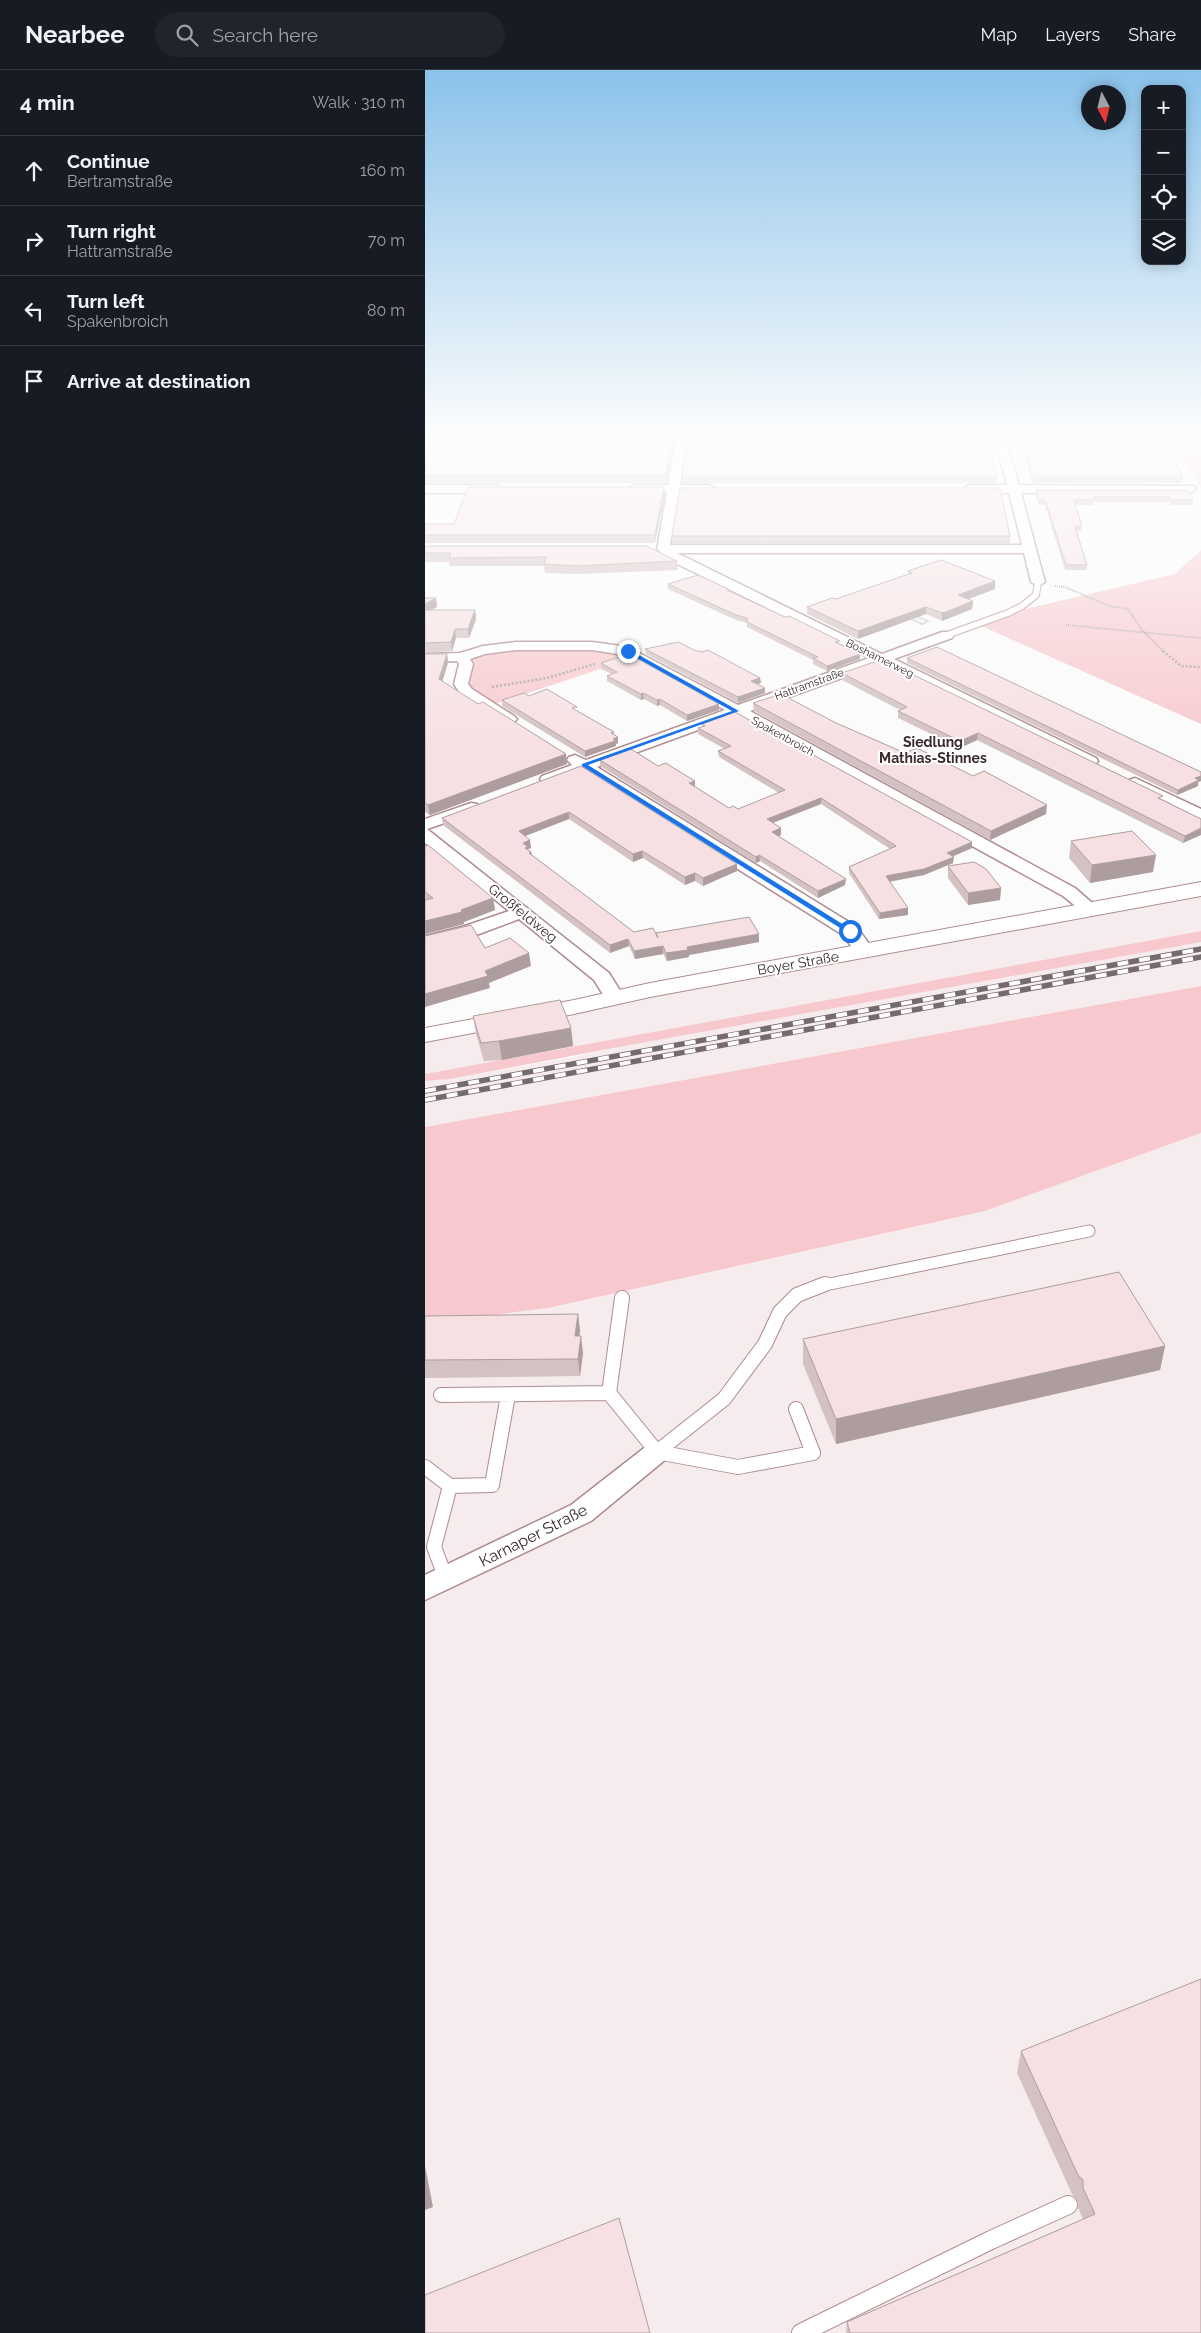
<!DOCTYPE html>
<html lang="en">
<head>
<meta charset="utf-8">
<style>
  :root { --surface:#171b24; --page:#20242c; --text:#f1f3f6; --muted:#9ea1a6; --line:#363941 }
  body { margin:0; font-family:Raleway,sans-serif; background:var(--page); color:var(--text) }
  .controls { position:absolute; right:15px; top:15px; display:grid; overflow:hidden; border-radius:10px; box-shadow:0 2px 12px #0003 }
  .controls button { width:45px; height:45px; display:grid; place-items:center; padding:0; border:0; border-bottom:1px solid var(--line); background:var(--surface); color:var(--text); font:25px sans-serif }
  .compass { position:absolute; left:656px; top:15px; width:45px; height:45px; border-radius:50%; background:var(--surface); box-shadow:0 2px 12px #0003; rotate:173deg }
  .stop { position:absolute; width:15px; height:15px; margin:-11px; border:4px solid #1a73e8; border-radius:50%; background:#fff }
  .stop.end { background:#1a73e8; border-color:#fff; box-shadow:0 1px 5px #0008 }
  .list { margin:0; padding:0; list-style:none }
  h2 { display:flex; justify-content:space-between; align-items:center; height:65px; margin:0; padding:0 20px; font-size:21px }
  h2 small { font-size:16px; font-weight:400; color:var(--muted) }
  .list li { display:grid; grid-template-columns:32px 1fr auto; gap:15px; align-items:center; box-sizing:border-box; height:70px; padding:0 20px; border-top:1px solid var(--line) }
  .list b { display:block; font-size:19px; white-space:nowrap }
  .list p { margin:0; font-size:16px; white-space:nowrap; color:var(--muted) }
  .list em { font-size:16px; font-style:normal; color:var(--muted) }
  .icon { flex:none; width:28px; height:28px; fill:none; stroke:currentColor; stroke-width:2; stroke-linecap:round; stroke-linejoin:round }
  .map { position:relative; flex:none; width:776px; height:2263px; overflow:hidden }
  header { display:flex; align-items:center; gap:30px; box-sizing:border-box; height:70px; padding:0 25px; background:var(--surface); border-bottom:1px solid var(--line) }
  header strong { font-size:24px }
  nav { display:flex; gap:28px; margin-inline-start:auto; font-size:18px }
  .search { width:350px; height:45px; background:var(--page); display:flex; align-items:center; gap:12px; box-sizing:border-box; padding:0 18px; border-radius:28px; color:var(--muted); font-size:19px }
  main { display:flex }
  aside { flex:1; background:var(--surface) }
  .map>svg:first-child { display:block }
</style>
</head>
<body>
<header>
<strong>Nearbee</strong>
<div class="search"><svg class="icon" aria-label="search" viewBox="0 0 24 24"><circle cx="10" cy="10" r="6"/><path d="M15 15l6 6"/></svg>Search here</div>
<nav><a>Map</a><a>Layers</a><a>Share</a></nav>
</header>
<main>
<aside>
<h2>4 min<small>Walk · 310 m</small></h2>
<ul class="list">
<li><svg class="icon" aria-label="ahead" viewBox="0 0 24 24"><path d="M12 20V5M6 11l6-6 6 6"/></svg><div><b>Continue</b><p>Bertramstraße</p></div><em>160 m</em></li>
<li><svg class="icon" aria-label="right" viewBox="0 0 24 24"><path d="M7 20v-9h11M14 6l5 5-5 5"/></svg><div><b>Turn right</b><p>Hattramstraße</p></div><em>70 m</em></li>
<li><svg class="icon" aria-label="left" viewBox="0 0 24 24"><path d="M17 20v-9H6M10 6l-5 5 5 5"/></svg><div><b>Turn left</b><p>Spakenbroich</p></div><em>80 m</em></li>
<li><svg class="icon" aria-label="arrive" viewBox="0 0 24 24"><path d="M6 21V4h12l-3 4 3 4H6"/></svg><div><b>Arrive at destination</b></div></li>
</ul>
</aside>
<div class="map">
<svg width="776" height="2263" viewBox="0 0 776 2263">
  <rect width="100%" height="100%" fill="#fbfbfb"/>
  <path fill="#f6eced" d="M776 820V861L0 1004V965Z
    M776 872V916L0 1057V1011L25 1009 144 988 194 977Z
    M776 1063V2263H0V1247L60 1246 123 1238 560 1141Z"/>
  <path fill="#f7c9ce" d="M745 367H776V419Z
    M776 480V654L552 554 583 543 750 504Z
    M167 576 214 586 64 636 41 622 36 587 58 580Z
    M776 861V872L194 977 25 1009 0 1011V1004Z
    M776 916V1063L560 1141 123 1238 60 1246 0 1247V1057Z"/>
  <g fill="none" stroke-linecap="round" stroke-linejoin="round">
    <defs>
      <path id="service-far3" d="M522 565 583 543 597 536 611 525 613 512"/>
      <path id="service-far2" d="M395 1216 664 1161"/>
      <path id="service-far1" d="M184 1323 197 1228
        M16 1325 184 1323 232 1382 313 1397 388 1383 371 1339
        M232 1382 299 1329 340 1274 355 1242 372 1225 400 1214
        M0 1397 25 1416
        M21 1509 9 1477 25 1416 67 1415 83 1325"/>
      <path id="service" d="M376 2263 566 2170 643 2135"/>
      <path id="minor" d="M0 367H45L39 370H0Z
        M238 367H681L676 370H581L594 415 769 416 771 419 765 423H596L620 512 613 516 606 512 599 483H252L457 584 517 562H527L529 565 527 568 469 589 671 688 673 691 671 694H659L456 594 325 641 650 818 674 839 671 843H659L638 826 311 646 172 697 432 857 449 881 447 885C431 889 427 876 418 865L158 702 123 714 117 712 115 709 117 706 147 695 142 690 144 687 150 685 161 690 300 640 199 585 167 580H91L60 584 45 589 48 594 43 614 47 619 89 646 92 649 89 652 84 654 36 625 29 614 34 594 32 591 0 592V584L35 583 58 576 91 572H167L203 577 313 635 444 588 244 490 232 479 242 423H209L203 419 209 415H243L251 370 239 369ZM262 370H570L582 415H544L538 419 544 423H584L597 475H245L254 423H284L290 419 284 415H255Z
        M0 415H72L78 419 72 423H0Z
        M710 708 776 739V750L704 716 702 713 704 710Z
        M46 733 52 734 54 738 52 742 2 759 184 903 199 927 196 931 189 933 182 931 169 910 94 849 54 864 0 878V866L40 856 84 841 0 773V749Z
        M232 1372 241 1375 245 1382 241 1389 166 1451 0 1530V1505L146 1435 223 1375Z"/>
      <path id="tertiary" d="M776 812V826L225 927 149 944 0 972V958L149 930 225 913Z"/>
    </defs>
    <use href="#service-far3" stroke="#ae8b8e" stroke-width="8"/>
    <use href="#service-far2" stroke="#ae8b8e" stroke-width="13"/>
    <use href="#service-far1" stroke="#ae8b8e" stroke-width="16"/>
    <use href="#service" stroke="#ae8b8e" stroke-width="20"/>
    <use href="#minor" stroke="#ae8b8e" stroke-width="3"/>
    <use href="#tertiary" stroke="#ae8b8e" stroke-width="2"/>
    <path stroke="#a9a3a3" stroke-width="2" stroke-dasharray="1 1" stroke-linecap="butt" d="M630 516 640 517 684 536 703 539 717 560 739 582
      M489 546 506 552
      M484 548 497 554 501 552
      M641 555 776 568"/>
    <path stroke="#a9a3a3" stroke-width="2.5" stroke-dasharray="2 2" stroke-linecap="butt" d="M738 581 756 596 776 597
      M67 617 122 608 170 594"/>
    <use href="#service-far3" stroke="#fff" stroke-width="6"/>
    <use href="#service-far2" stroke="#fff" stroke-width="11"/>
    <use href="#service-far1" stroke="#fff" stroke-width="14"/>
    <use href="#service" stroke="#fff" stroke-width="18"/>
    <use href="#minor" fill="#fff" fill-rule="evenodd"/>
    <use href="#tertiary" fill="#fff" fill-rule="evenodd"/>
    <defs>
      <path id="rail" d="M0 1021 776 879
        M0 1030 776 887"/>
    </defs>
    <use href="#rail" stroke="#756b6c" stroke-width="5.5"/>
    <use href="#rail" stroke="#fff" stroke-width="4" stroke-dasharray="11" stroke-linecap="butt"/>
  </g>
  <path fill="#d4c1c2" d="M0 367 249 372 241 413H0Z
    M596 367H676L758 408 757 413H607L596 372Z
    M257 408H572V413H257Z
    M239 417 240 425 230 473H0V454H29Z
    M611 420H763L768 430V435H746L744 432H669L668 435H650L657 456 656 461H652L662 495V500H640L620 435H614L611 425Z
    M247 466H585V473H247Z
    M0 476 252 491 253 500 153 504 120 503 119 496H25L24 492H0Z
    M483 501 570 519 543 529 548 531 547 539 517 551 501 544 433 569 382 544V537L411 529 483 504Z
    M243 514 303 521 415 575 435 589 402 601 388 594V590L322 557V553L311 550 243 519Z
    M0 528H11L12 537 6 540H50L51 549 44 568H31L27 581 0 583Z
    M220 579 269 580 335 608 336 613 333 614 340 618V623L313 633 221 584Z
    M0 584H22L23 593 17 612 53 634 141 684 142 694 5 745 0 742Z
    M482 588 776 702V711L773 712V716L752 725 482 593Z
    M176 593 294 634V640L262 651 235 635 232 636 219 629 216 630 182 611V606L187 604 176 599Z
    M417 603 737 729 776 749 758 773 552 670 535 678 473 648V641L475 640 417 610Z
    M104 626 152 641 189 662V665L193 673 191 674V676L160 687 77 636V630Z
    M328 633 411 653 621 744 565 770 329 641Z
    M277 654 547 778 528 786V793L499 805 465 812 483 845 454 849 424 803V797L465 779 396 734 348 753 356 758V765L353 766 420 815 393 828 335 791 331 793 175 696V690L270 717 304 738 313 739 354 723 294 687 293 681 300 679 273 664V658L277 657Z
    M156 696 312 801 278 816 270 811 260 815 218 788 208 792 144 749 100 766 106 778 103 779V780L106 782 107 785 209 862 334 864V872L264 885V887L242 891 238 884 210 889 204 876 185 883 18 755 17 748Z
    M646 771 728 802 665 813 644 788Z
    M0 776 68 828 70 840 39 852V854L0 864Z
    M523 796 576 818 575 830 543 835 523 808Z
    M48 946 146 958 148 976 77 990 59 991 51 964Z
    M153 1244 155 1261 154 1266 158 1283 155 1306 0 1308V1246Z
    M378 1269 740 1276 735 1300 411 1374 378 1294Z
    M596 1981 776 2263H421L422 2252 658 2149 653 2138 652 2130 648 2126 592 2003Z"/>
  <path fill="#ad9d9e" d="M248 367 249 372 241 413V405Z
    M239 417 240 425 230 473V465Z
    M570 511V519L533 533V525Z
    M11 528 12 537 0 544V534Z
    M548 531 547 539 517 551V543Z
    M501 537V544L433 569V561Z
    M50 540 51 549 44 568 43 559Z
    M30 559 31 568 27 581 26 572Z
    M22 584 23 593 15 619 14 609Z
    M435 584V589L402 601V596Z
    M335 608 336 613 326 616V611Z
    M340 618V623L313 633V627Z
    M218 623 219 629 216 630V624Z
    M235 629V635L232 636V630Z
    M294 634V640L262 651V645Z
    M553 663 552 670 535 678V671Z
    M193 667V673L191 674V676L160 687V681Z
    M141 684 142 694 5 745 3 735Z
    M776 706V711L773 712V716L752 725 753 720 770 708Z
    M270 711V717L264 713Z
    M396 728V734L342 755V749Z
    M622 735 621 744 565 770 566 761Z
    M144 742V749L95 768 94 761Z
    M356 758V765L347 769V762Z
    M776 758V765L758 773 760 766Z
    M105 770 106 778 103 779 104 783 106 782 107 790 98 773Z
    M547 772V778L522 789V783Z
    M217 781 218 788 208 792V784Z
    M334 785 335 791 331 793V787Z
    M731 785 728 802 665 813 667 795Z
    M529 787 528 793 499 805 461 812V806Z
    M312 794V801L278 816V808Z
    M270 803V811L260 815V807Z
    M421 809 420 815 393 828V821Z
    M576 818 575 830 543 835V823Z
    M68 828 70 840 39 852V854L0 864V851L36 840Z
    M483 838V845L454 849 455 843Z
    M334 864V872L264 885V887L242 891 241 883 262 877Z
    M203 869 204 876 185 883V875Z
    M238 876V884L210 889 209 881Z
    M104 883 106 896 64 913 65 918 0 937V924L60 901Z
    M146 958 148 976 77 990 74 971Z
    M153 1244 155 1261 152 1283 150 1266Z
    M156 1266 158 1283 155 1306 153 1289Z
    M740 1276 735 1300 411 1374V1349Z
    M0 2096 8 2137 0 2140Z"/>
  <path fill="#f7e0e2" stroke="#ad9d9e" d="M0 367H248L241 405H0Z
    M263 367H563L572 408H257Z
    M596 367H739L758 408H608Z
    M43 417H239L230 465H0V454H29Z
    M255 418H575L585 466H247Z
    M611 420H763L768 430H747L745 427H668L669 430H649L657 456 650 457 662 495H641L620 430H614Z
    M0 476H222L252 491 152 496 119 494 121 487 24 488 26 483H0Z
    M516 490 570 511 533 525 548 531 521 542 517 543 501 537 433 561 382 537 407 528 411 529 475 507 487 503 483 501Z
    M273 505 303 519 302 520 360 547 364 546 415 571 410 572 435 584 402 596 388 588 393 587 322 552V548L311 545 243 514Z
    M0 528H11L0 534Z
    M0 540H50L43 559H30L26 572 0 573Z
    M253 572 269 580 277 582 283 580 335 608 326 611 340 618 313 627 220 579Z
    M512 577 776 702V706L770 708 774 710 753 720 482 588Z
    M0 584H22L14 609 53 634 58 632 141 684 3 735 0 733Z
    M204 584 294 634 262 645 235 629 232 630 218 623 216 624 182 606 192 602 176 593Z
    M452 591 460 594 464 593 738 726 733 728 776 749V758L760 766 553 663 535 671 473 641 482 637 417 603Z
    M122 619 152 637 147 638 189 662 186 663 193 667 188 669 190 671 160 681 77 630 99 623 104 626Z
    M356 624 411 653 480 683 492 678 548 706 559 701 622 735 566 761 328 633Z
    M310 642 547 772 522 783 529 787 499 799 461 806 483 838 455 843 424 797 471 776 396 728 342 749 356 758 347 762 421 809 393 821 334 785 331 787 175 690 206 679 233 696 241 693 247 697 270 711 264 713 304 738 308 736 313 739 360 720 293 681 306 676 273 658 280 656 277 654Z
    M156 696 312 794 278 808 270 803 260 807 217 781 208 784 144 742 94 761 105 770 98 773 103 777 100 778 106 782 104 783 209 862 228 858 233 868 231 863 324 847 334 864 262 877 263 880 241 883 238 876 209 881 203 869 185 875 17 748Z
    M707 761 731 785 667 795 646 771Z
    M3 775 68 828 36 840 37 842 0 851V830L8 828 0 822V776Z
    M549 792 561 799 576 818 543 823 523 796Z
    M46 855 60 878 85 868 104 883 60 901 63 906 0 924V866Z
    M135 930 146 958 74 971 56 973 48 946Z
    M694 1202 740 1276 411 1349 378 1269Z
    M153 1244 150 1266H156L153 1289 0 1290V1246Z
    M776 1909V2263H425L422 2252 670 2144 658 2118V2110L653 2105 596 1981Z
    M194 2148 225 2263H0V2225Z"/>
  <linearGradient id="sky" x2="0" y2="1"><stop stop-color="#8bc2ea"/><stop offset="0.54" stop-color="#fdfdfd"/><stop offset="1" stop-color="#fdfdfd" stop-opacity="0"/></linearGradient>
  <rect width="776" height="683" fill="url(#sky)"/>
  <path fill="#1a73e8" d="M201 580H205L314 641 163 695 427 860V863H423L157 696V694L307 641 201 582Z"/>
  <g text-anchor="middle" stroke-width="4" stroke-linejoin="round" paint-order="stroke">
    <g font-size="11" fill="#392b2c" stroke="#fff">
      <text transform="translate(455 588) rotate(26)" y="4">Boshamerweg</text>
      <text transform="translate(384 614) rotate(-20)" y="4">Hattramstraße</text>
      <text transform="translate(358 666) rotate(29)" y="4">Spakenbroich</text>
    </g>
    <g font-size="14" font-weight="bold" fill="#392b2c" stroke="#fff">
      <text x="508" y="677">Siedlung<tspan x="508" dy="16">Mathias-Stinnes</tspan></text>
    </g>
    <g font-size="14" fill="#392b2c" stroke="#fff">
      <text transform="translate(98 843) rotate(39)" y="5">Großfeldweg</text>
      <text transform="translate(373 893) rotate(-10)" y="5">Boyer Straße</text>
    </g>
    <g font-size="16" fill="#392b2c" stroke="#fff">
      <text transform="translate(108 1465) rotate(-27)" y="6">Karnaper Straße</text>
    </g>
  </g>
</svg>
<div class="controls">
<button>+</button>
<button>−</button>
<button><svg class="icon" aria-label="locate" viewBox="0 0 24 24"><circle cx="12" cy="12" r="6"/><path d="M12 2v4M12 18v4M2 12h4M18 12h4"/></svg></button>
<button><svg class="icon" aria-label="layers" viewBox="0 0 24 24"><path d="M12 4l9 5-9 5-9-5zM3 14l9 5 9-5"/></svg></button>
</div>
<svg class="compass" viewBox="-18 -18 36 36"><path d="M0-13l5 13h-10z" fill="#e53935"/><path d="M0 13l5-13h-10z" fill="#9ea1a6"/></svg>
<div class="stop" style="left:425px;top:861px"></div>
<div class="stop end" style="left:203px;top:581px"></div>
</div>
</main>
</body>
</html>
